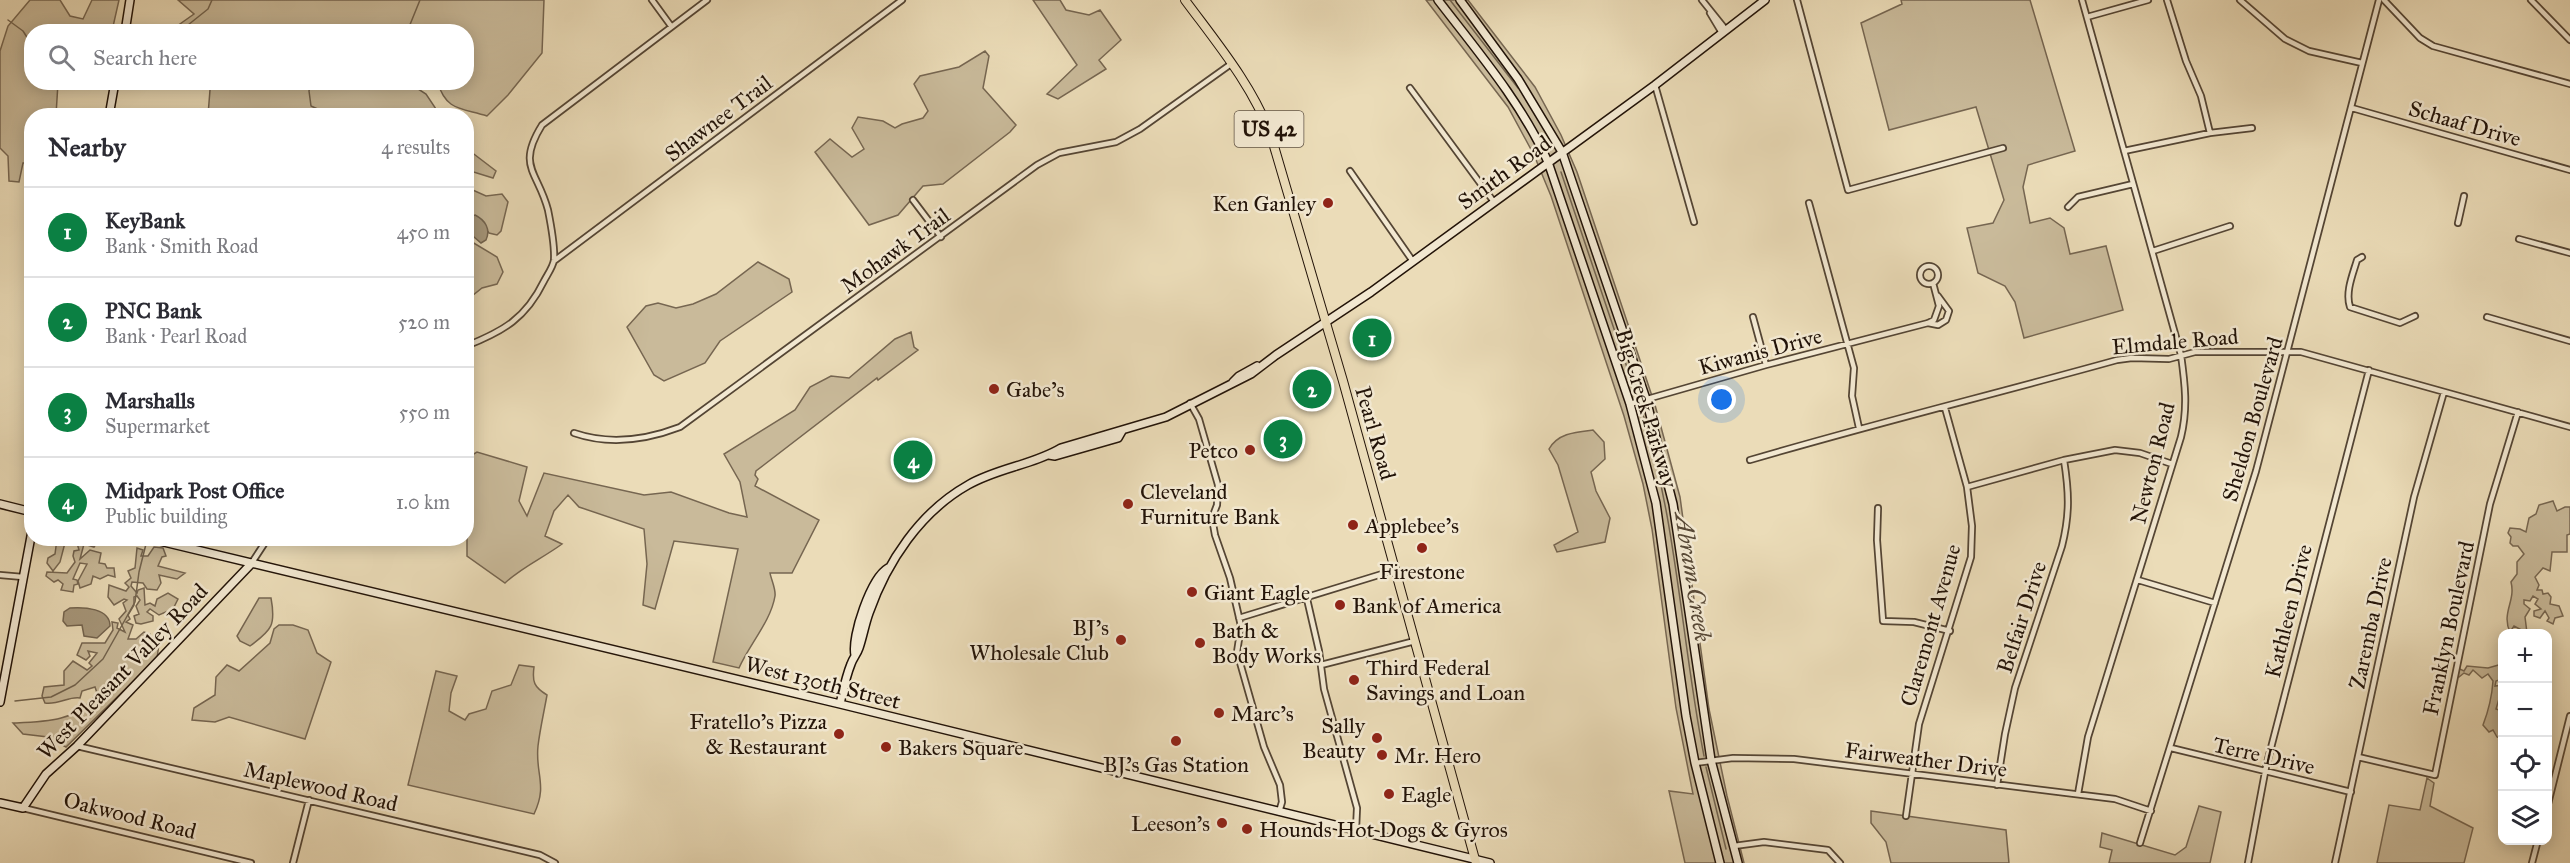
<!DOCTYPE html>
<html lang="en">
<head>
<meta charset="utf-8">
<style>
  :root { --surface:#fff; --page:#f2f2f3; --text:#2b2b33; --muted:#7c7c81; --line:#e1e1e2; --accent:#0b8043 }
  body { margin:0; font-family:"IM FELL Great Primer",serif; background:var(--page); color:var(--text) }
  .controls { position:absolute; right:18px; bottom:18px; display:grid; overflow:hidden; border-radius:12px; box-shadow:0 3px 15px #0003 }
  .controls button { width:54px; height:54px; display:grid; place-items:center; padding:0; border:0; border-bottom:2px solid var(--line); background:var(--surface); color:var(--text); font:30px sans-serif }
  .you { position:absolute; left:1722px; top:400px; width:21px; height:21px; margin:-15px; border:4px solid #fff; border-radius:50%; background:#1a73e8; box-shadow:0 0 0 9px #1a73e833 }
  .badge { display:grid; place-items:center; width:39px; height:39px; border-radius:50%; background:var(--accent); color:#fff; font-size:20px; font-weight:700 }
  .pin { position:absolute; translate:-50% -50%; border:3px solid #fff; box-shadow:0 2px 6px #0006 }
  .list { margin:0; padding:0; list-style:none }
  h2 { display:flex; justify-content:space-between; align-items:center; height:78px; margin:0; padding:0 24px; font-size:26px }
  h2 small { font-size:20px; font-weight:400; color:var(--muted) }
  .list li { display:grid; grid-template-columns:39px 1fr auto; gap:18px; align-items:center; box-sizing:border-box; height:90px; padding:0 24px; border-top:2px solid var(--line) }
  .list b { display:block; font-size:22px; white-space:nowrap }
  .list p { margin:0; font-size:20px; white-space:nowrap; color:var(--muted) }
  .list em { font-size:20px; font-style:normal; color:var(--muted) }
  .icon { flex:none; width:33px; height:33px; fill:none; stroke:currentColor; stroke-width:2; stroke-linecap:round; stroke-linejoin:round }
  .map { position:relative; flex:none; width:2570px; height:863px; overflow:hidden }
  .search { position:absolute; background:var(--surface); box-shadow:0 3px 15px #0003; left:24px; top:24px; width:450px; height:66px; display:flex; align-items:center; gap:15px; box-sizing:border-box; padding:0 21px; border-radius:24px; color:var(--muted); font-size:22px }
  .panel { position:absolute; background:var(--surface); box-shadow:0 3px 15px #0003; left:24px; top:108px; width:450px; height:438px; border-radius:24px }
  .map>svg:first-child { display:block }
</style>
</head>
<body>
<div class="map">
<svg width="2570" height="863" viewBox="0 0 2570 863">
  <rect width="100%" height="100%" fill="#ebdcb8"/>
  <filter id="stains"><feTurbulence type="fractalNoise" baseFrequency=".00333" numOctaves="4"/><feColorMatrix values="0 0 0 0 .2 0 0 0 0 .09 0 0 0 0 .02 0 0 0 .5 -.17"/></filter>
  <radialGradient id="worn" r=".72"><stop offset=".6" stop-color="#630" stop-opacity="0"/><stop offset="1" stop-color="#630" stop-opacity=".3"/></radialGradient>
  <path fill="#c9ba9a" stroke="#766651" stroke-width="1.5" d="M30 0H60L70 16 83 19 92 0H119L112 31 32 32V82L58 83 56 115 32 116 31 163H23L19 182 9 181 8 156 0 148V51L8 26Z
    M178 0H544L542 53 508 95 487 116C462 108 446 111 438 83L466 82V32L138 31 139 25 177 26 194 14Z
    M1033 0H1060L1066 10 1089 15 1100 10 1121 40 1099 60 1106 69 1058 99 1047 94 1077 65Z
    M1426 0H1468L1535 87 1561 135 1577 172 1655 405 1680 497 1709 709 1727 796 1744 863H1685L1669 791 1693 794 1676 708 1652 529 1643 484 1624 416 1551 196 1534 155 1508 107Z
    M1901 0H2030L2075 151 2028 165 2023 187 2030 223 2050 218 2064 228 2070 254 2106 246 2123 310 2024 338 2015 302 2005 286 1978 273 1967 228 1993 223 2004 200 1976 107 1889 130 1861 23 1902 4Z
    M985 51 989 56 983 88 1016 125 1010 132 943 184 923 186 898 215 869 225 815 152 830 139 852 157 864 149 852 128 858 117 883 121 895 128 902 124 923 118 928 111 914 84 920 76 959 67Z
    M203 83H409L426 94 440 115H208L210 90Z
    M466 148 496 171 493 178 467 170Z
    M466 187 486 196 502 194 508 202 501 231 497 235 489 233 479 219 467 215Z
    M467 239 497 257 503 272 497 284 482 288 467 300Z
    M758 262 789 279 792 292 720 341 705 363 664 381 654 375 627 327 646 306 658 303 676 308 693 304 716 294Z
    M911 332 914 347 918 350 878 380 877 378 756 471 755 475 758 479 755 486 819 520 792 573H770C771 579 776 589 775 596 771 621 749 645 739 668L713 662 738 549 674 541 655 609 643 605 647 564 644 529 579 507 568 495 554 511 545 536 562 544C543 558 522 567 505 583L467 556V458L477 452 527 467 519 501 527 516 544 473 644 495 671 492 729 513 747 517 740 482 724 454 795 410 810 387 831 376 849 378 895 339Z
    M1593 430 1604 442 1605 459 1591 472 1596 491 1610 518 1605 542 1557 552 1554 545 1578 532 1558 465 1549 449C1558 433 1576 432 1593 430Z
    M2553 501 2557 511 2565 507H2570V534L2567 535V552H2552L2550 571 2543 568 2535 577 2539 585 2537 590H2542L2543 594 2548 593 2551 597 2550 604 2559 606 2563 616 2555 618 2553 624 2547 621 2549 618 2545 611 2540 618 2534 616V611L2541 609 2535 604 2538 599 2533 596 2530 601 2524 600V604L2530 609 2525 617 2527 633 2514 626 2510 632C2501 613 2516 601 2511 582L2517 574V562L2524 554 2518 546H2513L2510 543 2511 537 2508 533 2510 528 2520 529 2526 532 2529 518 2536 514 2539 505Z
    M57 539H66L60 562 53 571 47 563 48 558 55 554Z
    M97 539 98 541 94 547 84 544 80 559 90 550 101 553 99 563 105 564 107 568H114L115 577 108 575 100 579 93 576 91 584 80 588 78 581 87 564 80 563 73 579 77 580 78 584 74 585 73 592 61 590 63 584 58 580 54 582 46 576 47 572 67 573 75 562 73 556 74 551 79 550 77 543 82 539Z
    M154 547 163 548 166 556 162 557 158 566 185 573 177 579 159 575 161 583 157 590 147 589 143 583 132 582 131 586 137 593 138 590 144 588 145 605 150 603 155 606 157 599 168 593 178 599 173 609 159 615 150 609 147 612 153 616V621L141 624 136 623 134 616 139 614 136 606 140 600 137 596 134 597V605L128 615 130 619 126 622 133 625 128 639H136L144 632 150 634 151 641 159 644 157 658 66 747 48 737 23 734 13 723C44 722 78 722 97 693L95 687 82 691 80 698C69 696 59 705 45 703L42 696 44 687 64 685V671L73 661 87 670 92 666 89 663 97 653 88 651 90 656 86 660 77 655 82 643H105L113 630 112 622 118 623 117 628 125 632 119 619 126 611 123 603 127 600 124 599 114 605 108 597 109 585 126 591 129 587 125 583 131 578 128 571 135 568 137 548 143 550 141 556H148Z
    M259 598H271C276 625 272 630 250 646L240 641 237 636Z
    M279 625H293L308 630 317 653 331 662 305 739 229 717 215 722 192 720 194 708 215 695 216 677 227 665 239 671 270 643 274 629Z
    M2502 664V679L2496 681 2495 686 2502 685V701L2499 699 2496 709 2502 711V739L2497 737 2493 730 2489 732 2483 725C2488 712 2492 696 2493 681L2488 674 2482 678 2473 670 2469 675 2464 673 2459 677 2456 674 2457 671 2460 669 2464 671 2467 666 2488 668Z
    M519 665 534 667C532 682 534 687 547 695 544 712 540 729 538 746 535 774 548 785 534 814L408 785 436 671 457 676 451 693 449 711 465 720 469 714 486 709 492 691 511 685Z
    M2427 778 2434 783 2430 806 2473 828 2464 863H2377L2389 805 2420 810Z
    M2199 806 2221 812 2210 863H2109L2112 850 2100 847 2102 833 2175 855 2186 847Z
    M1871 811 2006 830 2009 863H1891L1886 842 1871 823Z"/>
  <path fill="#a7987c" stroke="#72634e" stroke-width="1.5" d="M475 215C485 220 491 229 486 240L481 243 467 231V218Z
    M70 608C84 607 110 608 110 626L97 638 84 636 82 625 67 626 63 621 64 612Z"/>
  <g fill="none" stroke-linecap="round" stroke-linejoin="round">
    <path stroke="#72634e" stroke-width="1.5" d="M1450 0 1518 88
      M8 20 23 31 32 45
      M156 32 183 29 208 9 212 0
      M407 32 420 0
      M311 82 309 91 311 106 333 116
      M1561 172 1637 397
      M1640 405C1677 519 1681 639 1704 756
      M15 701 51 697 75 685 103 659 135 602 139 572 147 540
      M1706 767 1726 849"/>
    <defs>
      <path id="street" d="M652 0 671 26
        M1702 0 1726 30
        M1797 0 1848 190 2003 148
        M2167 0 2186 61 2201 96 2210 133
        M2240 0 2285 39 2309 51 2362 63
        M2384 0 2420 38 2433 46 2570 84
        M2531 0 2570 40
        M1710 13 1722 33
        M2087 17 2148 0
        M1655 85 1694 222
        M1410 88 1494 202
        M2352 108 2570 170
        M2124 151 2210 133 2252 128
        M1350 171 1412 260
        M913 200 941 237
        M1809 203 1854 368 1852 396 1859 428
        M2068 207 2078 197 2133 184
        M2458 223 2464 196
        M2519 239 2570 253
        M2153 251 2230 226
        M2362 257 2357 260C2353 274 2345 292 2350 307L2400 323 2415 316
        M554 261 902 0
        M1920 275a9 9 0 1 1 18 0a9 9 0 1 1-18 0Z
        M1753 317 1766 365
        M2487 317 2570 341
        M1928 323 1938 325 1946 320 1949 311 1938 296
        M466 346C504 331 526 318 544 281 547 275 553 267 554 260 555 245 551 225 548 210 538 171 516 167 542 125L707 0
        M1190 403 1199 419 1218 485 1217 505 1212 518 1215 535 1230 578 1241 626 1237 652 1264 747 1280 785 1282 802 1279 812
        M1630 404 1766 365 1928 323 1934 320 1939 306 1933 283
        M574 433C609 445 646 440 680 427L1037 165 1059 153 1116 142 1140 129 1231 64
        M1750 460C1872 424 1995 394 2117 360L2132 358 2169 359 2195 352H2301L2570 427
        M1967 487 2064 460 2115 450 2140 453 2172 464
        M1878 508 1877 540 1883 621 1914 622 1950 631
        M251 564 268 538
        M0 575 23 577
        M2138 580 2215 603
        M1307 599 1319 651 1324 689 1357 808 1356 830
        M1239 618 1395 570
        M1321 665 1415 641
        M77 746 540 855 555 863
        M2171 748 2351 792
        M2358 757 2435 775 2490 504 2518 412
        M1695 763 1733 758 1794 759 2115 799 2151 811
        M1997 785 2005 734 2015 688 2062 546C2070 514 2069 492 2064 460
        M2078 794 2088 737 2181 437C2188 408 2185 384 2181 355L2082 0
        M2548 804 2570 716
        M23 808 251 863
        M1906 816 1919 724 1971 557 1972 526 1967 487 1945 408
        M2140 843 2256 471 2379 0
        M1734 846 1764 842 1828 850 1840 863
        M293 863 309 800
        M2248 863 2266 767 2369 370
        M2335 863 2414 497 2444 392
        M2532 863 2538 840"/>
      <path id="secondary" d="M1438 0C1478 52 1521 102 1548 162L1630 404 1656 503 1686 716 1695 763 1720 863
        M1460 0 1518 79 1562 152 1646 399 1673 504 1711 760 1738 863
        M125 32 130 0
        M109 116 115 82
        M1233 382 1239 376 1257 366
        M1049 455 1055 456 1118 438 1122 431
        M0 504 32 512
        M147 538 840 704 1490 863
        M855 655C851 636 871 578 888 568
        M0 702 32 531
        M840 704C843 691 846 676 851 664 853 658 857 654 859 648 863 636 865 624 869 613 887 562 920 512 968 485 997 468 1033 465 1061 448L1166 417 1251 374 1276 355 1371 292 1655 85 1765 0
        M0 803 23 808 46 774 77 746 251 564"/>
      <path id="primary" d="M1185 0C1216 42 1253 86 1271 136L1343 381 1476 863"/>
    </defs>
    <use href="#street" stroke="#544534" stroke-width="8"/>
    <use href="#secondary" stroke="#221308" stroke-width="10"/>
    <use href="#primary" stroke="#221308" stroke-width="10"/>
    <use href="#street" stroke="#f2e8d1" stroke-width="4.5"/>
    <use href="#secondary" stroke="#f2e8d1" stroke-width="7"/>
    <use href="#primary" stroke="#ebdcb8" stroke-width="8"/>
  </g>
  <g fill="#8f2418" stroke="#f2e8d1" stroke-width="2">
    <circle cx="1328" cy="203" r="6"/>
    <circle cx="994" cy="389" r="6"/>
    <circle cx="1250" cy="450" r="6"/>
    <circle cx="1128" cy="504" r="6"/>
    <circle cx="1353" cy="525" r="6"/>
    <circle cx="1422" cy="548" r="6"/>
    <circle cx="1192" cy="592" r="6"/>
    <circle cx="1340" cy="605" r="6"/>
    <circle cx="1121" cy="640" r="6"/>
    <circle cx="1200" cy="643" r="6"/>
    <circle cx="1354" cy="680" r="6"/>
    <circle cx="1219" cy="713" r="6"/>
    <circle cx="839" cy="734" r="6"/>
    <circle cx="1377" cy="738" r="6"/>
    <circle cx="1176" cy="741" r="6"/>
    <circle cx="886" cy="747" r="6"/>
    <circle cx="1382" cy="755" r="6"/>
    <circle cx="1389" cy="794" r="6"/>
    <circle cx="1222" cy="823" r="6"/>
    <circle cx="1247" cy="829" r="6"/>
  </g>
  <g text-anchor="middle" stroke-width="5" stroke-linejoin="round" paint-order="stroke">
    <rect fill="#f2e8d1" stroke="#605344" stroke-width="1.5" x="1234.5" y="111" width="69" height="36" rx="4.5"/>
    <g font-size="21" font-weight="bold" fill="#221308">
      <text x="1269" y="136">US 42</text>
    </g>
    <g font-size="22" fill="#221308" stroke="#f2e8d1">
      <text transform="translate(718 118) rotate(-37)" y="8">Shawnee Trail</text>
      <text transform="translate(2465 123) rotate(16)" y="8">Schaaf Drive</text>
      <text transform="translate(1504 172) rotate(-36)" y="8">Smith Road</text>
      <text transform="translate(895 250) rotate(-36)" y="8">Mohawk Trail</text>
      <text transform="translate(2175 341) rotate(-5)" y="8">Elmdale Road</text>
      <text transform="translate(1760 351) rotate(-15)" y="8">Kiwanis Drive</text>
      <text transform="translate(1647 408) rotate(73)" y="8">Big Creek Parkway</text>
      <text transform="translate(2252 419) rotate(-74)" y="8">Sheldon Boulevard</text>
      <text transform="translate(1376 433) rotate(74)" y="8">Pearl Road</text>
      <text transform="translate(2152 463) rotate(-76)" y="8">Newton Road</text>
      <text transform="translate(2288 611) rotate(-76)" y="8">Kathleen Drive</text>
      <text transform="translate(2021 617) rotate(-72)" y="8">Belfair Drive</text>
      <text transform="translate(2370 623) rotate(-78)" y="8">Zaremba Drive</text>
      <text transform="translate(1930 625) rotate(-74)" y="8">Claremont Avenue</text>
      <text transform="translate(2448 628) rotate(-78)" y="8">Franklyn Boulevard</text>
      <text transform="translate(122 671) rotate(-46)" y="8">West Pleasant Valley Road</text>
      <text transform="translate(823 682) rotate(14)" y="8">West 130th Street</text>
      <text transform="translate(2264 755) rotate(13)" y="8">Terre Drive</text>
      <text transform="translate(1926 759) rotate(7)" y="8">Fairweather Drive</text>
      <text transform="translate(321 786) rotate(13)" y="8">Maplewood Road</text>
      <text transform="translate(130 815) rotate(14)" y="8">Oakwood Road</text>
    </g>
    <g font-size="22" fill="#221308" stroke="#f2e8d1" text-anchor="start">
      <text x="1316" y="211" text-anchor="end">Ken Ganley</text>
      <text x="1006" y="397">Gabe's</text>
      <text x="1238" y="458" text-anchor="end">Petco</text>
      <text x="1140" y="499">Cleveland<tspan x="1140" dy="25">Furniture Bank</tspan></text>
      <text x="1365" y="533">Applebee's</text>
      <text x="1422" y="579" text-anchor="middle">Firestone</text>
      <text x="1204" y="600">Giant Eagle</text>
      <text x="1352" y="613">Bank of America</text>
      <text x="1109" y="635" text-anchor="end">BJ's<tspan x="1109" dy="25">Wholesale Club</tspan></text>
      <text x="1212" y="638">Bath &amp;<tspan x="1212" dy="25">Body Works</tspan></text>
      <text x="1366" y="675">Third Federal<tspan x="1366" dy="25">Savings and Loan</tspan></text>
      <text x="1231" y="721">Marc's</text>
      <text x="827" y="729" text-anchor="end">Fratello's Pizza<tspan x="827" dy="25">&amp; Restaurant</tspan></text>
      <text x="1365" y="733" text-anchor="end">Sally<tspan x="1365" dy="25">Beauty</tspan></text>
      <text x="898" y="755">Bakers Square</text>
      <text x="1394" y="763">Mr. Hero</text>
      <text x="1176" y="772" text-anchor="middle">BJ’s Gas Station</text>
      <text x="1401" y="802">Eagle</text>
      <text x="1210" y="831" text-anchor="end">Leeson's</text>
      <text x="1259" y="837">Hounds Hot Dogs &amp; Gyros</text>
    </g>
    <g font-size="24" font-style="italic" fill="#574836" stroke="#f2e8d1">
      <text transform="translate(1693 577) rotate(81)" y="8">Abram Creek</text>
    </g>
  </g>
  <rect width="100%" height="100%" filter="url(#stains)"/>
  <rect width="100%" height="100%" fill="url(#worn)"/>
</svg>
<div class="controls">
<button>+</button>
<button>−</button>
<button><svg class="icon" aria-label="locate" viewBox="0 0 24 24"><circle cx="12" cy="12" r="6"/><path d="M12 2v4M12 18v4M2 12h4M18 12h4"/></svg></button>
<button><svg class="icon" aria-label="layers" viewBox="0 0 24 24"><path d="M12 4l9 5-9 5-9-5zM3 14l9 5 9-5"/></svg></button>
</div>
<div class="you"></div>
<div class="pin badge" style="left:1372px;top:338px">1</div>
<div class="pin badge" style="left:1312px;top:389px">2</div>
<div class="pin badge" style="left:1283px;top:439px">3</div>
<div class="pin badge" style="left:913px;top:460px">4</div>
<div class="search"><svg class="icon" aria-label="search" viewBox="0 0 24 24"><circle cx="10" cy="10" r="6"/><path d="M15 15l6 6"/></svg>Search here</div>
<section class="panel">
<h2>Nearby<small>4 results</small></h2>
<ul class="list">
<li><span class="badge">1</span><div><b>KeyBank</b><p>Bank · Smith Road</p></div><em>450 m</em></li>
<li><span class="badge">2</span><div><b>PNC Bank</b><p>Bank · Pearl Road</p></div><em>520 m</em></li>
<li><span class="badge">3</span><div><b>Marshalls</b><p>Supermarket</p></div><em>550 m</em></li>
<li><span class="badge">4</span><div><b>Midpark Post Office</b><p>Public building</p></div><em>1.0 km</em></li>
</ul>
</section>
</div>
</body>
</html>
